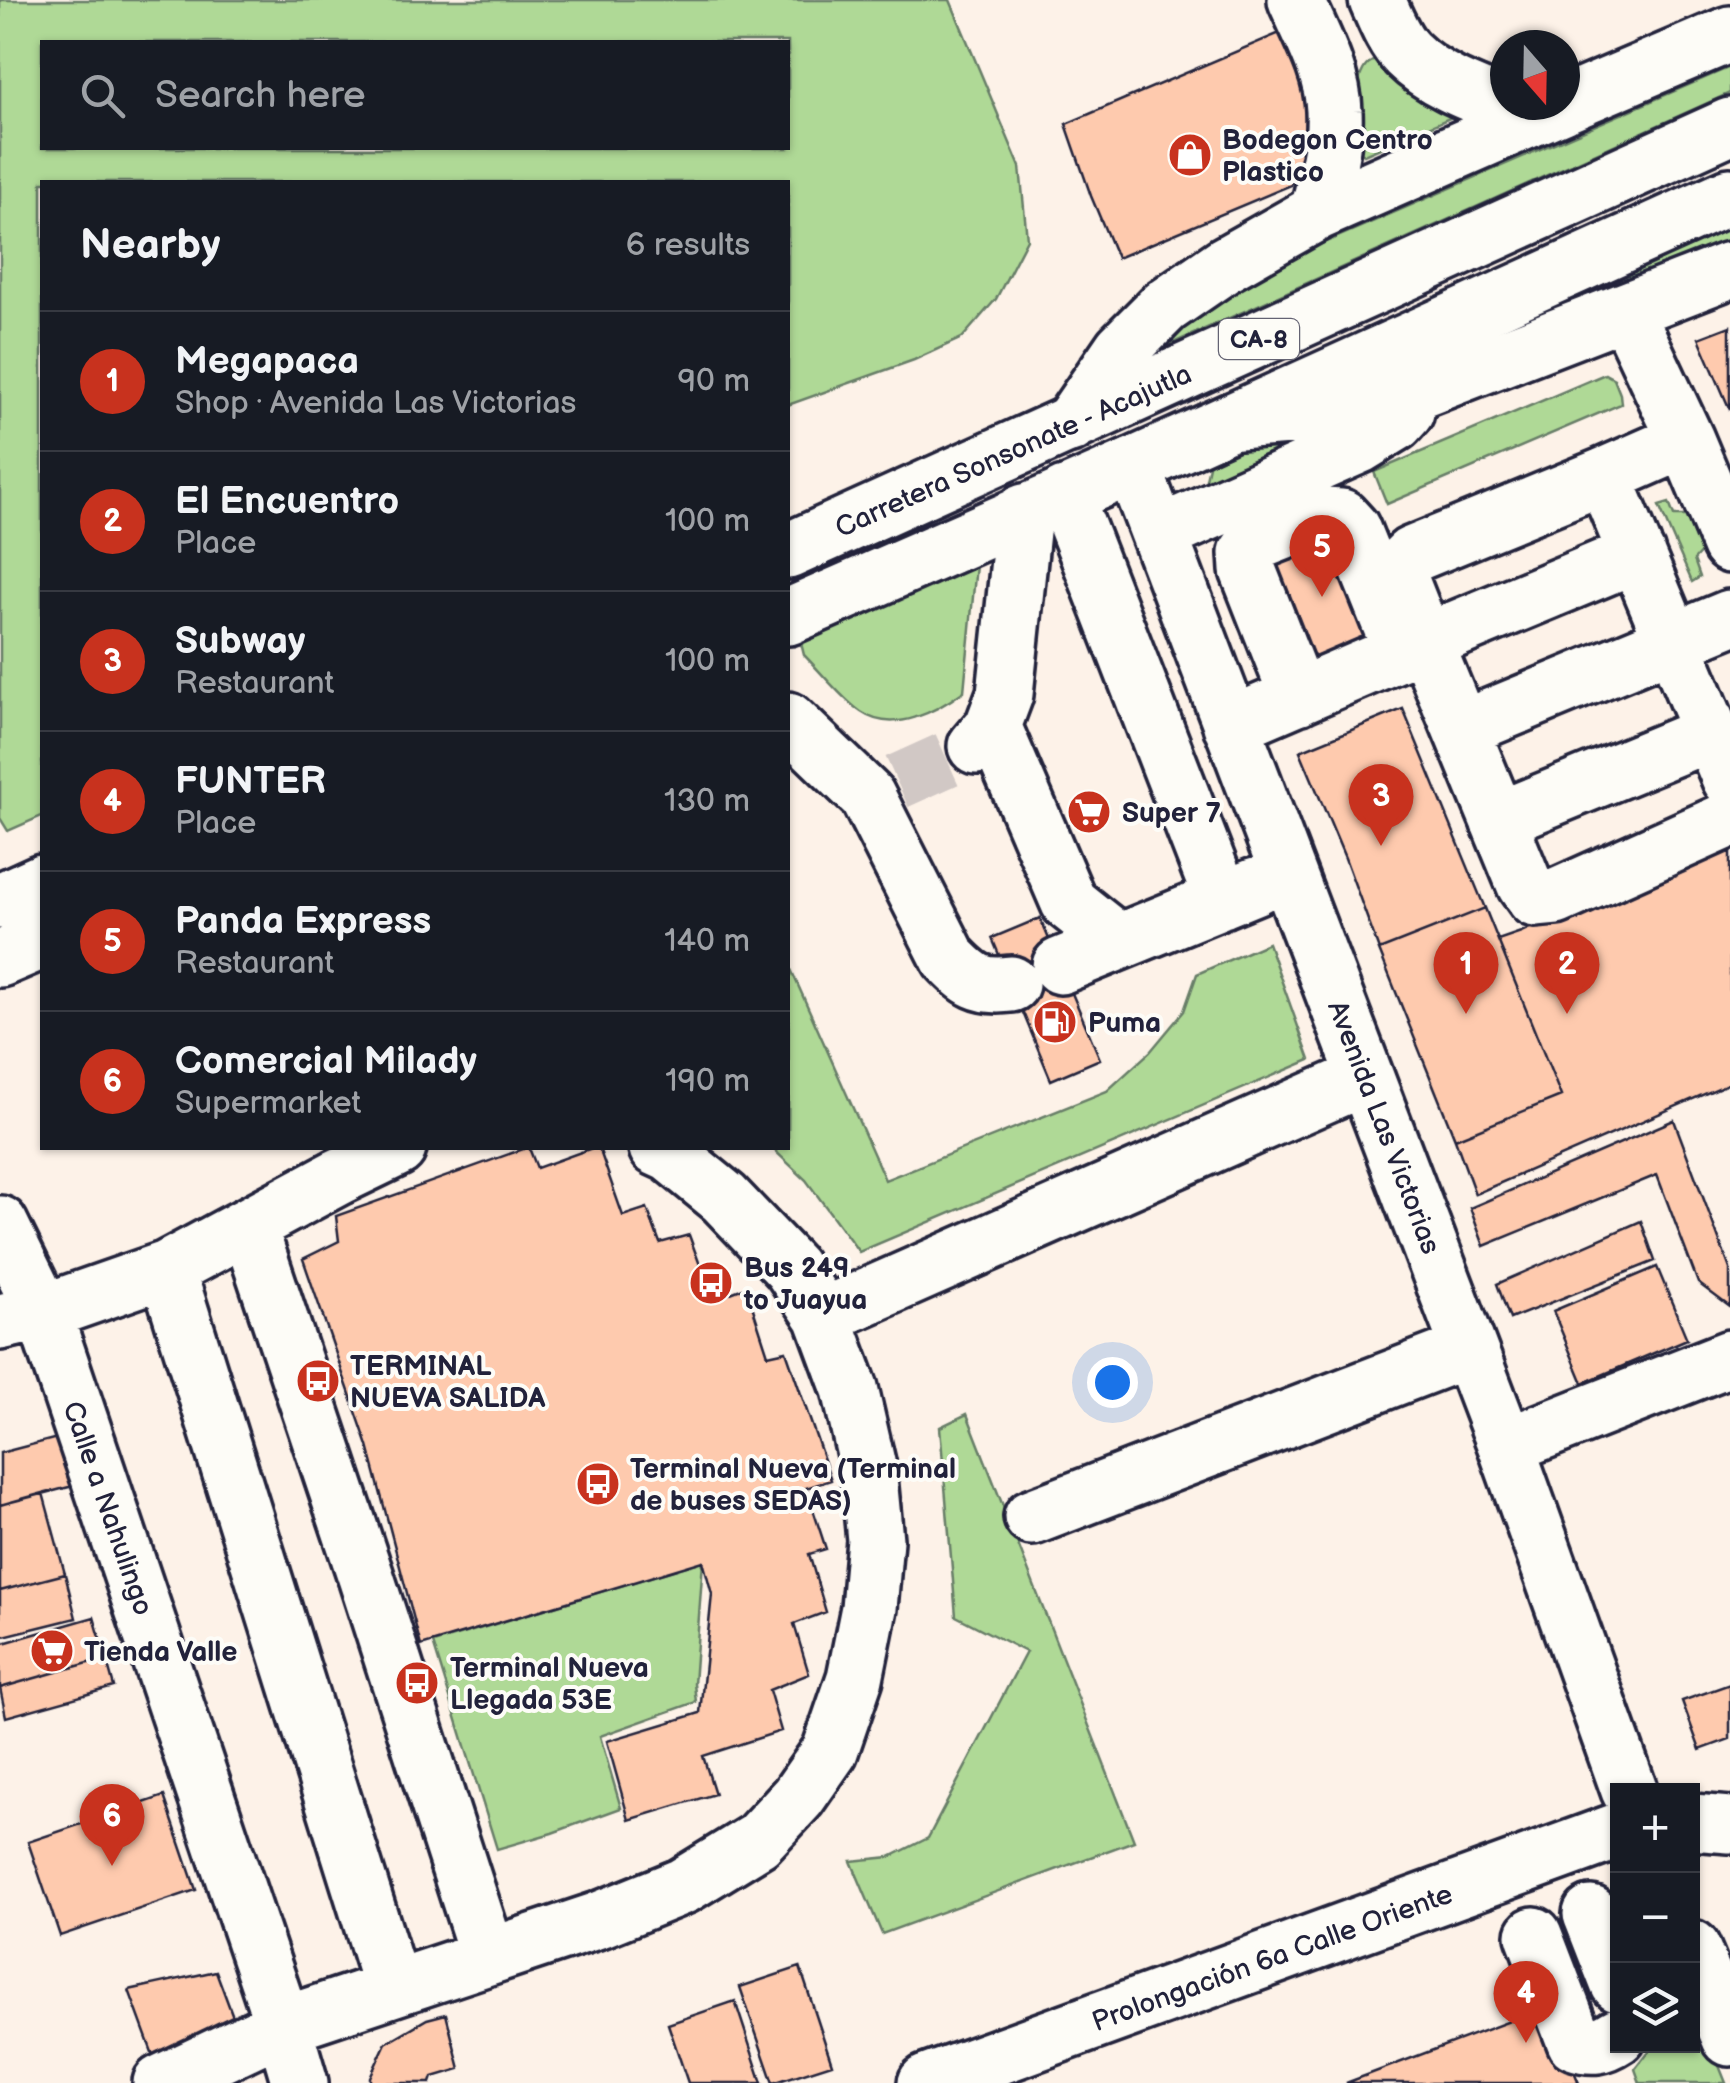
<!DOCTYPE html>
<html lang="en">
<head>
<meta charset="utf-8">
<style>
  :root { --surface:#171b24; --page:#20242c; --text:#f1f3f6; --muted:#9ea1a6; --line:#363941; --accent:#c8321e }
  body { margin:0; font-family:"Balsamiq Sans",sans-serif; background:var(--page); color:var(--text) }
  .controls { position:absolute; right:30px; bottom:30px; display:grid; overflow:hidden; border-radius:0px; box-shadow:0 2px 8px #0004 }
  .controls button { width:90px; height:90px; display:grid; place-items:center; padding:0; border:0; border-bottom:2px solid var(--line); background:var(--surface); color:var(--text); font:50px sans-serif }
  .compass { position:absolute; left:1490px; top:30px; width:90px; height:90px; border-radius:50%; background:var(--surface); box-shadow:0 2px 8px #0004; rotate:160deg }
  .you { position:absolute; left:1112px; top:1382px; width:35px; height:35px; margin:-25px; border:8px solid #fff; border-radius:50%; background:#1a73e8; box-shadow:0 0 0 15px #1a73e833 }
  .badge { display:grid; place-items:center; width:65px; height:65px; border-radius:50%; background:var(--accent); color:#fff; font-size:32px; font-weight:700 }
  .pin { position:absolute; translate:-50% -82px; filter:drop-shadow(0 2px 5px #0008) }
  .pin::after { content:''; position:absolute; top:52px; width:35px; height:30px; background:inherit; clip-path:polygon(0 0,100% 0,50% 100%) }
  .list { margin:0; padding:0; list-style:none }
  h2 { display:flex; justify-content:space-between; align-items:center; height:130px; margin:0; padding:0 40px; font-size:42px }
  h2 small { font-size:32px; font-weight:400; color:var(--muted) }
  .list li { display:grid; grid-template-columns:65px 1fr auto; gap:30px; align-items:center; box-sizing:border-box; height:140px; padding:0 40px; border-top:2px solid var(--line) }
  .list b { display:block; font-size:38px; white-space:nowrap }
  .list p { margin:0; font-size:32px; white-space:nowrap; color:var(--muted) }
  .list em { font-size:32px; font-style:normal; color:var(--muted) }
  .icon { flex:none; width:55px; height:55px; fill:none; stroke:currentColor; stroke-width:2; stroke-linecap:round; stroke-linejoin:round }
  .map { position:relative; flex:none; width:1730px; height:2083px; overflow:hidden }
  .search { position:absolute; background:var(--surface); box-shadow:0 2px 8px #0004; left:40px; top:40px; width:750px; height:110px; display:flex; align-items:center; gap:25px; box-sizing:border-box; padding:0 35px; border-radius:0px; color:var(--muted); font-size:38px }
  .panel { position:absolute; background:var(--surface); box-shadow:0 2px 8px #0004; left:40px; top:180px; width:750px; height:970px; border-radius:0px }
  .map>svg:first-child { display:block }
</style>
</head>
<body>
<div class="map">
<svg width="1730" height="2083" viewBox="0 0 1730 2083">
  <rect width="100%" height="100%" fill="#fdf2e8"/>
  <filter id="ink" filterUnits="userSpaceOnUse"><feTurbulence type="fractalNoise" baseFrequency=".01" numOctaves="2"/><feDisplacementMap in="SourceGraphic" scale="20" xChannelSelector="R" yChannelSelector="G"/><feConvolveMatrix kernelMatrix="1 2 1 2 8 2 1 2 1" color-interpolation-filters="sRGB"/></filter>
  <g filter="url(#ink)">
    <path fill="#afd996" stroke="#687e68" stroke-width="2.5" fill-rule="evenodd" d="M0 0H950L1020 167 1027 239 996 299 962 338 914 360 788 405V182H42V816L8 831 0 818ZM42 42H788V148H42Z
      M1387 58 1455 110 1452 117 1364 155 1356 147 1353 139C1355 120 1353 71 1371 62 1374 60 1384 59 1387 58Z
      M1730 67V93L1169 345 1196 315 1284 260Z
      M1723 229 1730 230V249L1404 363Z
      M1605 374 1614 379 1620 394 1621 404 1387 504 1374 472Z
      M1303 440 1308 453 1207 485 1206 479 1213 448Z
      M1669 503 1674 516H1699L1707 546 1694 560 1700 577 1692 582 1659 506Z
      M968 556 976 565 964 691C937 711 894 735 861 712 842 699 821 672 804 655L801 643 805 627Z
      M1268 943 1310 1060 859 1252 806 1180 772 1148H788L789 965 885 1180 1107 1091 1150 1052 1184 1011 1197 974Z
      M967 1414 1134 1841 882 1934 851 1861 890 1857 928 1838 1026 1652 956 1616 940 1427Z
      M703 1561 694 1684 696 1702 600 1736 621 1808 552 1833 497 1849 433 1643Z
      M1693 2001 1726 2083H1640L1635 2069 1653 2046H1692Z"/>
    <path fill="#fecaae" stroke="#22223b" stroke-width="2.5" d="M1294 27 1320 107 1291 185 1117 258 1091 196 1066 124Z
      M1730 326V410L1699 338Z
      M1345 528 1386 632 1299 666 1258 562Z
      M1403 709 1498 940 1521 932 1730 834V1083L1475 1194 1455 1139 1379 950 1345 858 1300 751Z
      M1485 908 1561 1096 1455 1139 1379 950Z
      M1040 918 1100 1059 1051 1080 992 938Z
      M1674 1120 1730 1269V1307L1698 1283 1657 1175 1484 1246 1470 1208Z
      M526 1148H529L537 1168 592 1148H599L623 1216 647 1208 660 1243 689 1235 700 1265 717 1261 728 1294 746 1287 768 1355 786 1351 831 1480 806 1488 826 1549 809 1554 826 1612 794 1624 809 1674 769 1690 781 1731 703 1756 715 1794 629 1820 607 1741 700 1713 712 1594 703 1561 421 1646 368 1446 303 1259 339 1241 336 1216Z
      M1641 1221 1655 1261 1510 1319 1497 1284Z
      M1657 1267 1687 1339 1583 1383 1553 1311Z
      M61 1437 73 1486 0 1505V1453Z
      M43 1493 65 1574 0 1591V1505Z
      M65 1574 76 1618 0 1637V1591Z
      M94 1617 106 1658 0 1688V1644Z
      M106 1658 114 1687 6 1717 0 1688Z
      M1730 1684V1739L1700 1750 1682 1701Z
      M164 1796 196 1890 60 1936 28 1842Z
      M800 1967 832 2064 773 2083 740 1987Z
      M216 1971 235 2022 157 2066 129 1990Z
      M735 2001 762 2083H688L668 2024Z
      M1536 2011 1573 2069 1579 2083H1346Z
      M446 2014 460 2069 433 2077 431 2083H370V2077L386 2043 427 2019Z"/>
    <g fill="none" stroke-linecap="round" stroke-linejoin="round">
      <path stroke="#d1c8c5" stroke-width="55" stroke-dasharray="55 28" stroke-linecap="butt" d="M897 782 976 746"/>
      <defs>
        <path id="minor" d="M1296 0C1311 34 1333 73 1334 111 1336 145 1325 180 1318 212
          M1377 0C1385 18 1393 40 1407 54 1440 87 1490 100 1532 118
          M1565 104 1730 34
          M1626 312 1686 440 1730 545
          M1238 421 1339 413 1397 399 1730 270
          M1070 425 1122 349 1165 306 1226 264 1318 212 1562 105
          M1133 466 1506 1446 1629 1790
          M1604 476 1730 779
          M1065 495 1222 900
          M1159 534 1360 445 1396 423 1406 412
          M1637 554 1425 642 1401 581 1399 567 1411 555 1604 476 1686 440
          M1298 697 1248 570 1247 553 1255 543 1324 516 1341 517 1352 529 1391 626
          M788 720 867 796 949 958C970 980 980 988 1011 984
          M1231 725 1425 642 1525 885 1535 899 1556 897 1730 819
          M993 726 1069 903 1118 942
          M1461 729 1730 618
          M976 746 993 726 1005 694 1024 512
          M1498 820 1710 733
          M1060 966 1256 886
          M0 1224 44 1314 283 2025 300 2083
          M249 1227 366 1577 488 1956
          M167 1269 392 1988
          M823 1316 1365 1077
          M0 1322 44 1312 167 1269 338 1177 398 1148
          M1506 1446 1730 1358
          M1032 1517 1469 1349
          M1692 1822 1730 1825
          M1591 1914 1618 1983
          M1534 1935 1575 2042C1592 2048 1603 2046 1618 2036
          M1692 1948 1730 2038
          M161 2083 283 2025 599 1920 683 1886 758 1840 798 1797 830 1751 855 1678 869 1608 875 1540 868 1467 850 1389 823 1316 791 1268 724 1198 670 1154 657 1148
          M926 2083 1618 1831"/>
        <path id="highway" d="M788 551 1730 126
          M788 617 1133 466 1730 196
          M0 901 42 882
          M0 959 42 941"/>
      </defs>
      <use href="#minor" stroke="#22223b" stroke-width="62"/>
      <use href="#highway" stroke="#22223b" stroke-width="62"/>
      <use href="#minor" stroke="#fdfcf7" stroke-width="55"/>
      <use href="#highway" stroke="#fdfcf7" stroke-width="55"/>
    </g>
  </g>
  <defs>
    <symbol id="shop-disc" viewBox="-11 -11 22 22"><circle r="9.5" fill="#c8321e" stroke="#fdfcf7"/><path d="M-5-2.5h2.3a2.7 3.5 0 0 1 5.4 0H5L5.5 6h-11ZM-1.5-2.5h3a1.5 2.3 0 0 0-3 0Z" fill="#fff"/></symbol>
    <symbol id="supermarket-disc" viewBox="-11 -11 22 22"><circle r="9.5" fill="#c8321e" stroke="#fdfcf7"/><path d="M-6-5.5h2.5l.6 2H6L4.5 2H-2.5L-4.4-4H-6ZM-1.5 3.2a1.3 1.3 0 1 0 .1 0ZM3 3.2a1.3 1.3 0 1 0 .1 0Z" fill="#fff"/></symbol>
    <symbol id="fuel-disc" viewBox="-11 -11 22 22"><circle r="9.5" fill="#c8321e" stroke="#fdfcf7"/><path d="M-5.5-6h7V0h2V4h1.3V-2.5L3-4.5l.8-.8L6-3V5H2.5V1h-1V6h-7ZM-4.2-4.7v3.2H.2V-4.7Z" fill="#fff"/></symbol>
    <symbol id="bus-disc" viewBox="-11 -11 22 22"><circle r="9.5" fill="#c8321e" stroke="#fdfcf7"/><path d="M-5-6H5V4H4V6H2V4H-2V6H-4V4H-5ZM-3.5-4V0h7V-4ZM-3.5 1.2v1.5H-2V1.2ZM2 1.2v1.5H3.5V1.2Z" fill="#fff"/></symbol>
  </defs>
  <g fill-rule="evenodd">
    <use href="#shop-disc" x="1165" y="130" width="50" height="50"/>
    <use href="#supermarket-disc" x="1064" y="787" width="50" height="50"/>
    <use href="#fuel-disc" x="1030" y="997" width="50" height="50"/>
    <use href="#bus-disc" x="686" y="1258" width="50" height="50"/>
    <use href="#bus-disc" x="293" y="1356" width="50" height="50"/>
    <use href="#bus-disc" x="573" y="1459" width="50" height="50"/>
    <use href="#supermarket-disc" x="27" y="1626" width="50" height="50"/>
    <use href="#bus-disc" x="392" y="1658" width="50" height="50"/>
  </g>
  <g text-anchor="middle" stroke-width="8" stroke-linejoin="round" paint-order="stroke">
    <rect fill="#fdfcf7" stroke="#646373" stroke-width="2.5" x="1219" y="319" width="80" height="40" rx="8"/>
    <g font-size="25" font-weight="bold" fill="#22223b">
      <text x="1259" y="348">CA-8</text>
    </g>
    <g font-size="28" font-weight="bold" fill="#22223b" stroke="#fdfcf7" text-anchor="start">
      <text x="1222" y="149">Bodegon Centro<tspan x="1222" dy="32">Plastico</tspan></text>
      <text x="1122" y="822">Super 7</text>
      <text x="1088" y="1032">Puma</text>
      <text x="744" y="1277">Bus 249<tspan x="744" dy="32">to Juayua</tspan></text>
      <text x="350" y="1375">TERMINAL<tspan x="350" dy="32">NUEVA SALIDA</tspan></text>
      <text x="630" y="1478">Terminal Nueva (Terminal<tspan x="630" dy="32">de buses SEDAS)</tspan></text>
      <text x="84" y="1661">Tienda Valle</text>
      <text x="450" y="1677">Terminal Nueva<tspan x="450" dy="32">Llegada 53E</tspan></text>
    </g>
    <g font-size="28" fill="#22223b" stroke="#fdfcf7">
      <text transform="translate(1013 450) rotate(-24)" y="10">Carretera Sonsonate - Acajutla</text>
      <text transform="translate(1385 1127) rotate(69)" y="10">Avenida Las Victorias</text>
      <text transform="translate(109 1508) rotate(71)" y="10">Calle a Nahulingo</text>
      <text transform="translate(1272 1957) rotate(-20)" y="10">Prolongación 6a Calle Oriente</text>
    </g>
  </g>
</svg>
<div class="controls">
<button>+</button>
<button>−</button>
<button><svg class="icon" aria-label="layers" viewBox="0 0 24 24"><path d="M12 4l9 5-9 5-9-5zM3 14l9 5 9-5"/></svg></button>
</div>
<svg class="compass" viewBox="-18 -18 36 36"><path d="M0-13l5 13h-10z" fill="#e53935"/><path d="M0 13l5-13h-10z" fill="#9ea1a6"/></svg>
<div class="you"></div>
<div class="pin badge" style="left:1466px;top:1014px">1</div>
<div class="pin badge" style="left:1567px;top:1014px">2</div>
<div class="pin badge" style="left:1381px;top:846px">3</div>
<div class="pin badge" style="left:1526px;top:2043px">4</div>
<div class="pin badge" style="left:1322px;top:597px">5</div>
<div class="pin badge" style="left:112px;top:1866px">6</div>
<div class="search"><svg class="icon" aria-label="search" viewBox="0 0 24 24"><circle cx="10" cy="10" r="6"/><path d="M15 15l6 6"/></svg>Search here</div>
<section class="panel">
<h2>Nearby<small>6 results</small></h2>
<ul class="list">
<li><span class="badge">1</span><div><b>Megapaca</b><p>Shop · Avenida Las Victorias</p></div><em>90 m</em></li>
<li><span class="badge">2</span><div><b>El Encuentro</b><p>Place</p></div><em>100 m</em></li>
<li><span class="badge">3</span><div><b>Subway</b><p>Restaurant</p></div><em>100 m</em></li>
<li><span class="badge">4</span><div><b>FUNTER</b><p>Place</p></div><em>130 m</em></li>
<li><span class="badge">5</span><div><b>Panda Express</b><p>Restaurant</p></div><em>140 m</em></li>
<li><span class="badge">6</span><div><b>Comercial Milady</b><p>Supermarket</p></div><em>190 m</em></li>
</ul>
</section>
</div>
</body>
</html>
